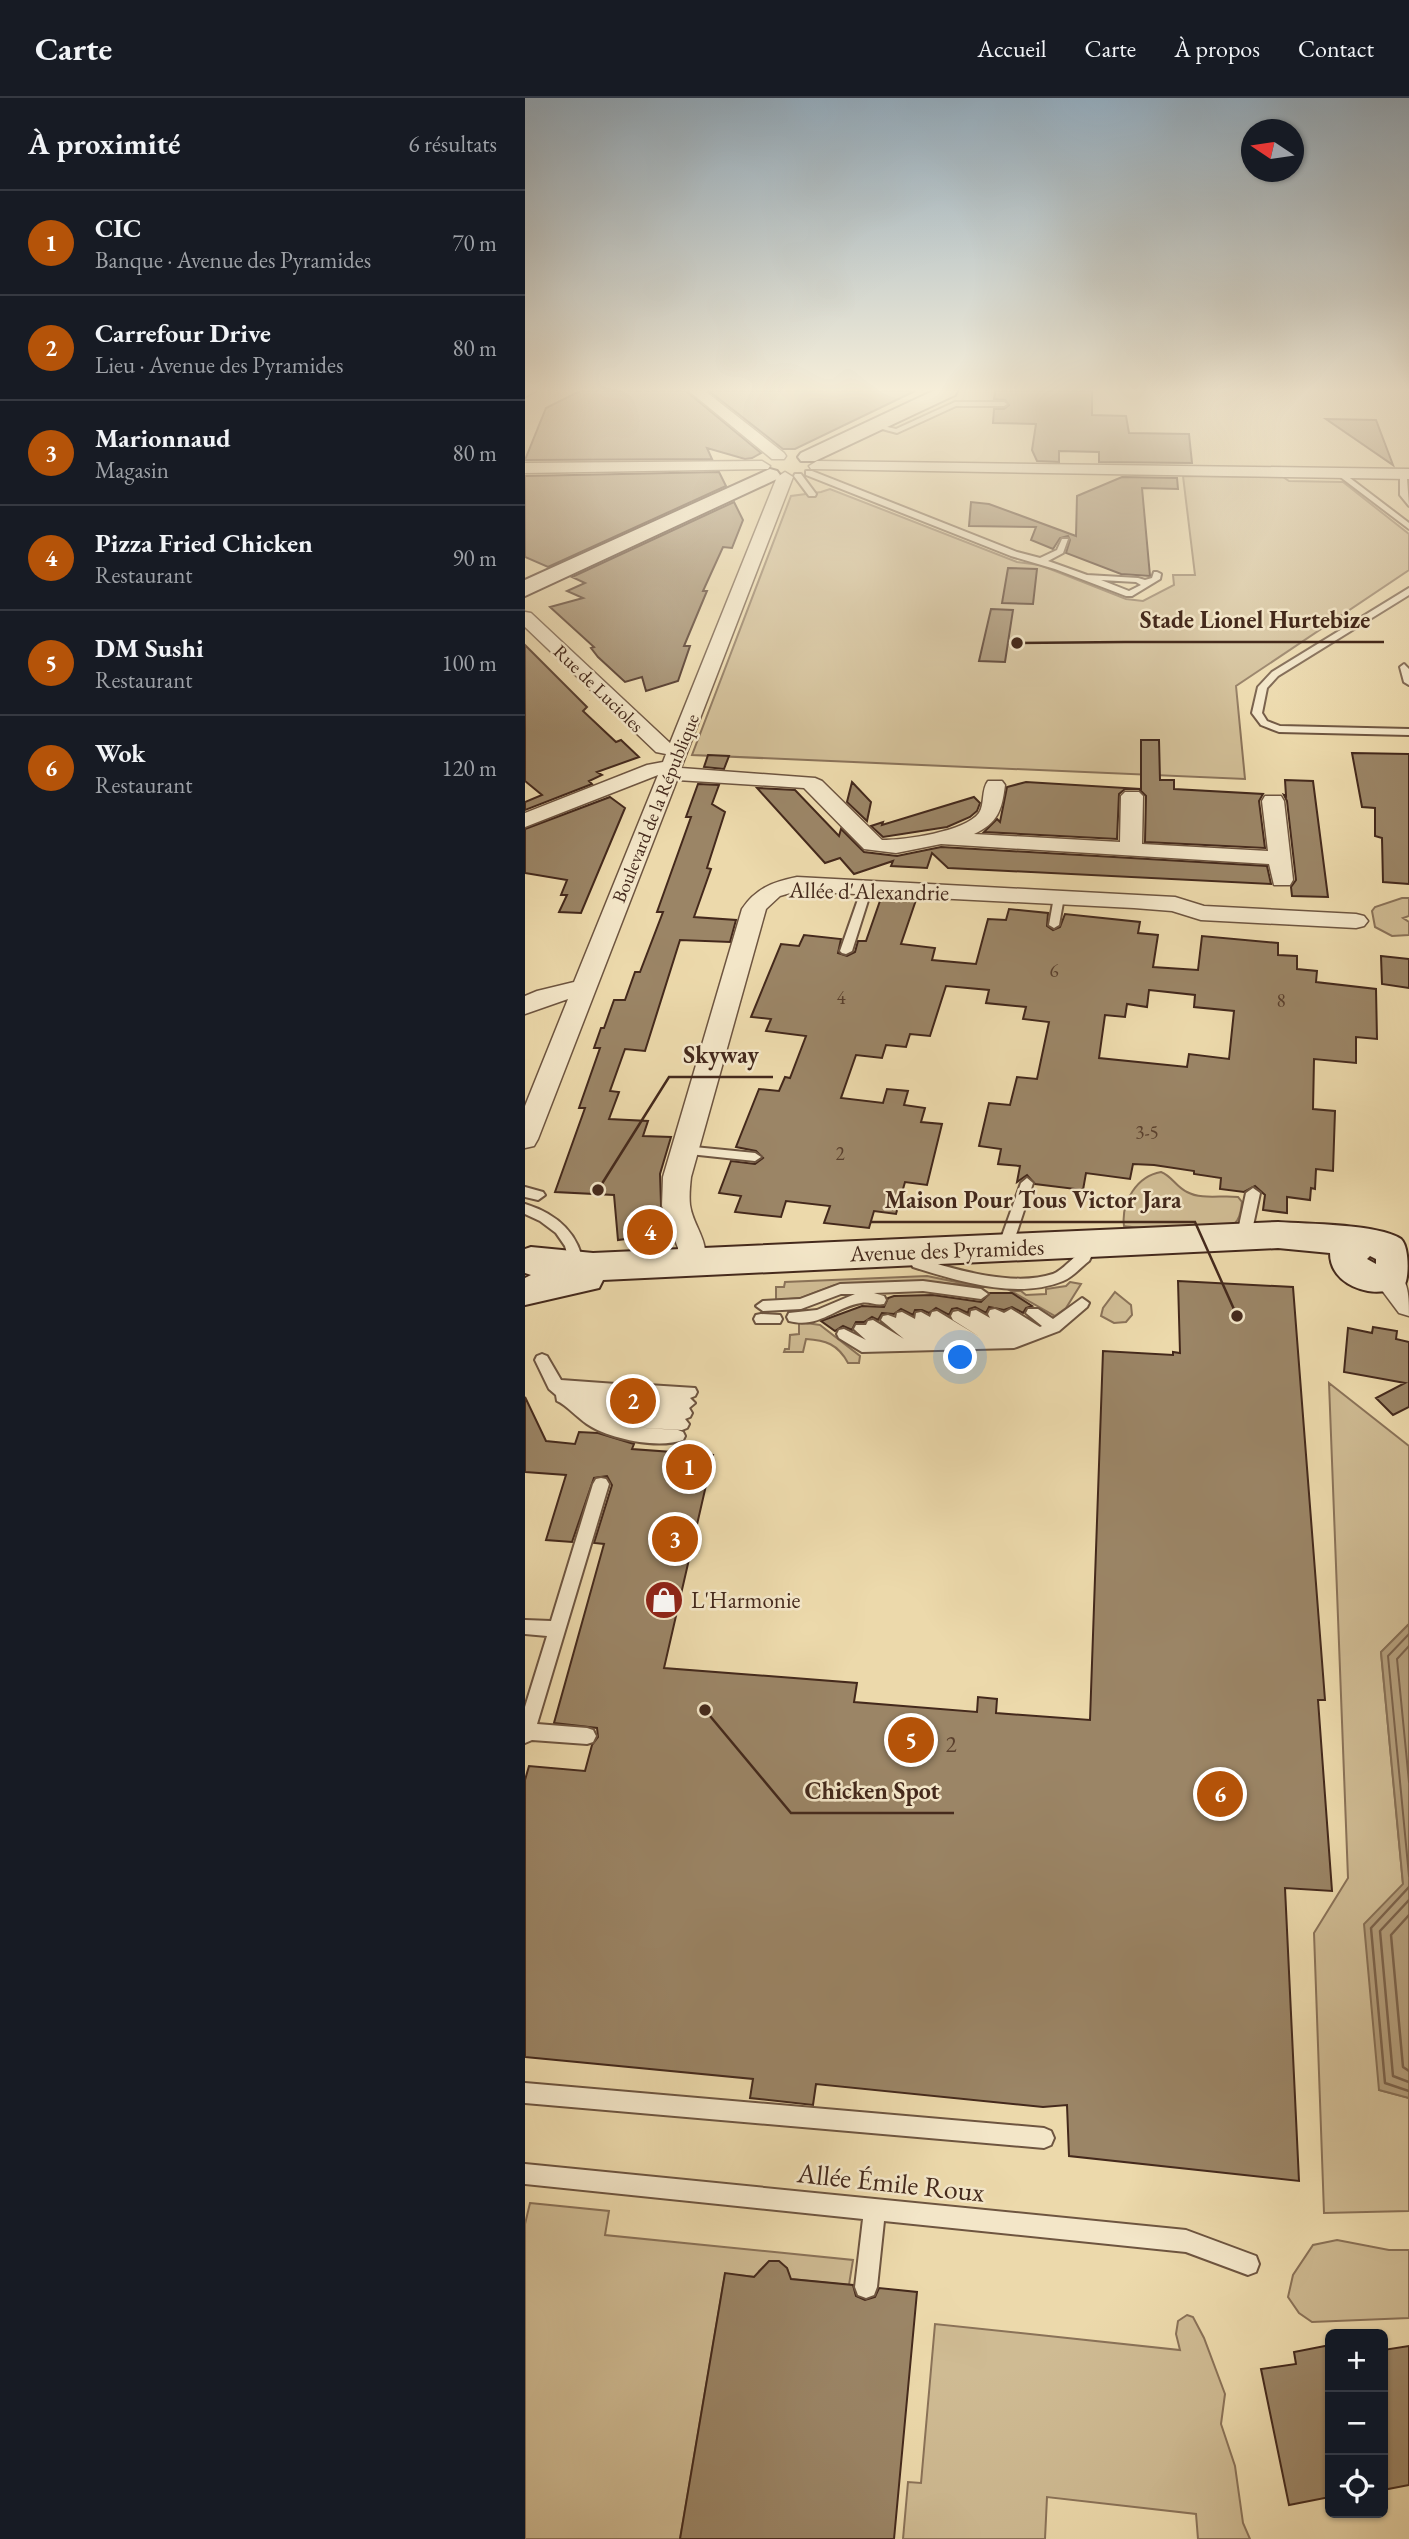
<!DOCTYPE html>
<html lang="fr">
<head>
<meta charset="utf-8">
<style>
  :root { --surface:#171b24; --page:#242831; --text:#f1f3f6; --muted:#9ea1a6; --line:#363941; --accent:#b45309 }
  body { margin:0; font-family:"EB Garamond",serif; background:var(--page); color:var(--text) }
  .controls { position:absolute; right:21px; bottom:21px; display:grid; overflow:hidden; border-radius:10px; box-shadow:0 2px 5px #0004 }
  .controls button { width:63px; height:63px; display:grid; place-items:center; padding:0; border:0; border-bottom:2px solid var(--line); background:var(--surface); color:var(--text); font:35px sans-serif }
  .compass { position:absolute; left:716px; top:21px; width:63px; height:63px; border-radius:50%; background:var(--surface); box-shadow:0 2px 5px #0004; rotate:283deg }
  .you { position:absolute; left:436px; top:1260px; width:24px; height:24px; margin:-18px; border:5px solid #fff; border-radius:50%; background:#1a73e8; box-shadow:0 0 0 10px #1a73e833 }
  .badge { display:grid; place-items:center; width:46px; height:46px; border-radius:50%; background:var(--accent); color:#fff; font-size:23px; font-weight:700 }
  .pin { position:absolute; translate:-50% -50%; border:4px solid #fff; box-shadow:0 2px 7px #0006 }
  .list { margin:0; padding:0; list-style:none }
  h2 { display:flex; justify-content:space-between; align-items:center; height:91px; margin:0; padding:0 28px; font-size:30px }
  h2 small { font-size:23px; font-weight:400; color:var(--muted) }
  .list li { display:grid; grid-template-columns:46px 1fr auto; gap:21px; align-items:center; box-sizing:border-box; height:105px; padding:0 28px; border-top:2px solid var(--line) }
  .list b { display:block; font-size:26px; white-space:nowrap }
  .list p { margin:0; font-size:23px; white-space:nowrap; color:var(--muted) }
  .list em { font-size:23px; font-style:normal; color:var(--muted) }
  .icon { flex:none; width:38px; height:38px; fill:none; stroke:currentColor; stroke-width:2; stroke-linecap:round; stroke-linejoin:round }
  .map { position:relative; flex:none; width:884px; height:2441px; overflow:hidden }
  header { display:flex; align-items:center; gap:42px; box-sizing:border-box; height:98px; padding:0 35px; background:var(--surface); border-bottom:2px solid var(--line) }
  header strong { font-size:33px }
  nav { display:flex; gap:38px; margin-inline-start:auto; font-size:24px }
  main { display:flex }
  aside { flex:1; background:var(--surface) }
  .map>svg:first-child { display:block }
</style>
</head>
<body>
<header>
<strong>Carte</strong>
<nav><a>Accueil</a><a>Carte</a><a>À propos</a><a>Contact</a></nav>
</header>
<main>
<aside>
<h2>À proximité<small>6 résultats</small></h2>
<ul class="list">
<li><span class="badge">1</span><div><b>CIC</b><p>Banque · Avenue des Pyramides</p></div><em>70 m</em></li>
<li><span class="badge">2</span><div><b>Carrefour Drive</b><p>Lieu · Avenue des Pyramides</p></div><em>80 m</em></li>
<li><span class="badge">3</span><div><b>Marionnaud</b><p>Magasin</p></div><em>80 m</em></li>
<li><span class="badge">4</span><div><b>Pizza Fried Chicken</b><p>Restaurant</p></div><em>90 m</em></li>
<li><span class="badge">5</span><div><b>DM Sushi</b><p>Restaurant</p></div><em>100 m</em></li>
<li><span class="badge">6</span><div><b>Wok</b><p>Restaurant</p></div><em>120 m</em></li>
</ul>
</aside>
<div class="map">
<svg width="884" height="2441" viewBox="0 0 884 2441">
  <rect width="100%" height="100%" fill="#ecd9ab"/>
  <filter id="stains"><feTurbulence type="fractalNoise" baseFrequency=".00286" numOctaves="4"/><feColorMatrix values="0 0 0 0 .2 0 0 0 0 .09 0 0 0 0 .02 0 0 0 .5 -.17"/></filter>
  <radialGradient id="worn" r=".72"><stop offset=".6" stop-color="#630" stop-opacity="0"/><stop offset="1" stop-color="#630" stop-opacity=".3"/></radialGradient>
  <path fill="#cfbb93" stroke="#8a7258" stroke-width="2" d="M658 378 758 379 764 383 818 384 884 436V472L711 588 720 681 167 657 266 398 296 394 305 391 492 464 515 467 601 501 618 503 649 487 648 477H670Z
    M877 800H884V818L878 820 884 824V837L867 838 850 829 847 813 850 809Z
    M636 1074C647 1078 651 1089 662 1094 677 1102 696 1097 713 1099L717 1104C716 1111 716 1120 710 1125 702 1131 612 1131 599 1128 596 1104 612 1078 636 1074Z
    M402 1178 451 1188 397 1183 310 1187 276 1200 251 1202V1189H259L260 1184Z
    M545 1184 556 1186 541 1210 530 1218 486 1193H496L501 1197 521 1196V1191L541 1188Z
    M590 1194 606 1207 607 1217 601 1224 589 1225 576 1218 578 1210Z
    M274 1224 295 1227 335 1258 334 1265H323C313 1246 300 1242 281 1241L278 1254H259L260 1251H264L265 1237 274 1236Z
    M804 1285 884 1348V1526L856 1554 878 1786 854 1992 884 2000V2113L799 2115 789 1835 823 1780Z
    M5 2105 84 2113 80 2137 328 2162 324 2187 265 2181 262 2170 252 2163 244 2164 234 2173 232 2179 200 2176 155 2441H0V2126Z
    M812 2142 864 2152H884V2220L787 2224 774 2215 763 2199 768 2177 788 2147Z
    M662 2217 668 2219 679 2240 700 2296 696 2326 710 2368 718 2425 725 2441H673L671 2416 522 2399 520 2441H378L383 2384 396 2385 410 2226 655 2252 651 2236 653 2223Z"/>
  <path fill="#b39d7a" stroke="#876f54" stroke-width="2" d="M884 1526V2000L854 1992 839 1826 878 1786 856 1554Z"/>
  <g fill="none" stroke-linecap="round" stroke-linejoin="round">
    <path stroke="#7c634b" stroke-width="2" d="M884 1536 863 1558 884 1778
      M884 1548 872 1561 884 1684"/>
    <path stroke="#7c634b" stroke-width="2.5" d="M884 1789 846 1830 860 1985 884 1993
      M884 1802 855 1833 868 1978 884 1984
      M884 1817 866 1837 878 1969 884 1973"/>
  </g>
  <path fill="#9b8566" stroke="#44291c" stroke-width="2" fill-rule="evenodd" d="M55 293H161L236 355 227 360 220 361 182 350 187 361 0 362 21 310Z
    M184 293H390L270 351H258Z
    M470 293H567V317L601 318 604 335 664 336 667 365 574 364V354L534 353V364L512 363 507 352 511 326 468 325 469 311H479L484 307 480 302 469 301Z
    M801 321 851 322 868 367Z
    M194 374 201 388 23 469 0 459V378Z
    M597 379 652 380 653 391 617 390 625 478 596 476 541 455 545 442 543 438 535 440 528 451 506 442 511 429 444 428 446 404 464 406 551 438 552 398Z
    M209 404 218 422 207 450 198 449 178 493H182L159 548H165L153 583 121 593 117 579 100 584 73 559 66 550 69 549 25 509 58 500 42 493 60 485 47 479Z
    M483 470 512 471 508 506 477 505Z
    M466 511 488 512 480 564 454 563Z
    M0 547 62 609 58 613 91 644 96 642 114 659 72 674 77 677 64 683 67 686 0 712V704L17 697 0 683Z
    M616 642H634L635 682H649V691L738 696 734 703 740 750 620 744 621 698 614 691H600L594 696 592 741 459 734 472 721 475 724 482 689 501 684 616 691Z
    M827 655 884 656V786L858 784 857 740 850 738V710L837 709Z
    M183 657 204 658 199 671 179 669Z
    M760 682 788 683 803 799 767 798 766 789 771 782 762 703 759 697 761 698Z
    M327 684 346 704 342 723 322 704Z
    M173 686 194 687 187 706 200 714 182 770 186 771 169 819 211 822 205 844 155 842 120 953 100 951 85 993 94 994 84 1021 123 1023 118 1038 146 1039 135 1076 137 1136 93 1142 89 1097 30 1094 60 1010H54L75 950H69L76 930H79L89 902H100L110 874H115L138 814H132L166 719H161Z
    M232 690 270 692 314 738 316 731 339 754 372 758 416 749 742 768 746 786 423 770 407 755 402 770 366 768 368 763 329 776 315 760 300 765Z
    M85 699 100 710 56 815 34 814 42 797H36L42 782 0 775V731Z
    M449 699 455 705 452 713 445 719 422 729 358 739 346 728 358 724 357 727Z
    M356 800 391 802 376 846 410 850 407 862 451 866 463 821 481 822 484 811 523 815 522 828 528 832 535 829 540 816 615 824 613 835 633 837 628 869 673 872 677 838 753 845V857L772 858V871L792 873 791 884 851 891 852 941 831 939V965L789 961 788 1011 810 1013 808 1073 791 1071 790 1091 786 1090 785 1102 762 1099V1115L738 1112 740 1097 730 1088 719 1094 695 1091 696 1080 669 1076V1073L629 1067 608 1066 605 1081 561 1075 558 1092 510 1086 502 1077 492 1084 495 1068 473 1066 476 1051 454 1048 464 1005 485 1007 492 979 512 981 524 924 498 921 501 909 461 905 464 892 421 888 405 938 385 936 381 949 361 947 357 960 331 957 316 1000 358 1005 362 991 383 993 379 1007 400 1010 396 1024 417 1026 402 1087 380 1084 371 1116 349 1113 344 1130 299 1125 305 1108 261 1103 256 1119 210 1114 216 1098 194 1095 206 1063 230 1066 238 1060 231 1053 211 1049 234 991 254 993 260 979 265 980 281 938 241 933 246 921 226 919 256 846 274 848 279 837 316 841 313 855 322 858 330 854 333 843H341ZM624 892 670 897 669 909 709 913 704 961 664 956 662 969 574 960 580 917 600 919 602 906 622 909Z
    M856 858 884 861V890L857 886Z
    M653 1183 768 1189 800 1602H793L807 1793 760 1790 774 2083 544 2058 542 2007 518 2009 291 1986 288 2007 225 2000 228 1981 0 1959V1682L4 1668 60 1673 67 1647 73 1639 72 1630 29 1625 79 1446 69 1445 87 1387 82 1378 69 1380 47 1444 21 1442 41 1377 0 1374V1299L21 1343 50 1346 54 1334 73 1335 109 1346 107 1351 188 1357 139 1570 332 1585 329 1604 452 1614 453 1599 472 1601 471 1615 565 1622 578 1253 648 1257V1254L655 1255Z
    M465 1195H487L507 1208 501 1210 498 1215 487 1209 479 1212 464 1209 461 1215 450 1209 444 1211 443 1215 432 1210 427 1211 424 1217 411 1210 404 1215 397 1212H390L388 1217 376 1211 369 1216 357 1215 353 1222 347 1219 339 1224H331L327 1232 318 1228 310 1233 296 1223 337 1208 359 1209 363 1200 369 1198 408 1197 456 1204Z
    M848 1229 872 1233 871 1241 884 1244V1309L868 1317 851 1300 880 1285 819 1274 823 1230 847 1235Z
    M244 2163H254L262 2170 266 2181 328 2187 331 2198 340 2202 350 2199 354 2190 392 2194 369 2441H155L200 2175 229 2179Z
    M805 2247V2399L764 2407 736 2271 771 2266 769 2254Z
    M884 2248V2387L858 2392V2252Z"/>
  <g fill="none" stroke-linecap="round" stroke-linejoin="round">
    <defs>
      <path id="lane" d="M430 304H479L482 306 479 308H431L372 335 346 328 350 326 371 331Z
        M281 373H287L492 454 515 460 532 452 537 441H543L538 455 523 463 562 477 613 480 620 482 627 480 629 474H632L636 476 635 481 607 498H601L530 471 486 458 281 377ZM576 482 611 484 616 487 604 493Z
        M817 374 884 425V431L814 378 813 376Z
        M270 376H276L291 396 290 398H284L269 378Z
        M875 378 882 380 884 408 875 397Z
        M884 490V497L753 578 742 590 737 615 742 623 755 628 884 631V637L754 634 736 627 727 615 733 589 747 574Z
        M879 566 884 571V587L879 584 875 569Z
        M342 787 347 790 327 853 321 856 317 855 315 853 337 790Z
        M534 796 539 799 534 827 529 830 524 827 529 799Z
        M159 1048 230 1055 236 1059 230 1063 155 1055 153 1052 155 1049Z
        M502 1080 508 1085 487 1149 480 1154 475 1152 473 1149 496 1085Z
        M0 1089 18 1094 20 1097 13 1102 0 1099Z
        M728 1090 735 1095 726 1137 719 1142 712 1137 721 1095Z
        M0 1106C32 1116 54 1135 59 1169L57 1173H47L40 1148 31 1135 15 1123 0 1116Z
        M559 1154 566 1159 564 1163C556 1169 548 1179 538 1183 492 1202 433 1183 388 1169L386 1165 393 1160C431 1172 489 1189 528 1176 540 1171 547 1158 559 1154Z
        M398 1183 456 1191 463 1196 456 1201 398 1193 349 1195 359 1198 361 1202 359 1206C351 1208 344 1203 336 1205 310 1209 294 1231 264 1223L262 1219 264 1215 292 1212 330 1196H316L276 1211 238 1213 231 1208 238 1203 275 1201 315 1186Z
        M557 1200 564 1205 562 1209 534 1233 489 1250 337 1254 314 1240 312 1236 314 1232 319 1231 341 1242 329 1231 331 1227H341L343 1223 348 1222 379 1241 356 1222 358 1218 363 1217 371 1220 372 1215 377 1214 390 1221 391 1215 396 1214 405 1219 407 1214 412 1213 455 1239 428 1222 426 1218 428 1214 433 1213 445 1219 446 1213 451 1212 465 1220 463 1216 465 1212 470 1211 479 1215 486 1211 515 1229 517 1228 501 1215 503 1211H513L528 1221Z
        M236 1216 255 1217 257 1221 255 1225H231L229 1221 231 1217Z
        M17 1256 22 1258 36 1282 105 1287 107 1291 105 1295 98 1297 103 1302 97 1307 100 1312 95 1317 112 1318 110 1314 112 1310 118 1308 113 1303 119 1297 116 1293 118 1289 123 1287 170 1290 172 1294 170 1298 165 1300 170 1305 164 1310 167 1315 165 1319 160 1321 164 1326 162 1330 157 1332 104 1329 153 1332 158 1334 160 1338 158 1342C133 1351 84 1341 62 1326 53 1320 40 1306 32 1303L31 1297 24 1291 10 1262 12 1258Z
        M76 1380 81 1381 84 1386 12 1626 62 1630 68 1632 71 1638 68 1644 62 1646 7 1642 0 1645V1609L22 1538 0 1536V1522L26 1523 68 1386 71 1381Z
        M0 1985 519 2030 526 2033 529 2040 526 2047 519 2050 0 2005Z
        M0 2066 661 2132 731 2158 734 2166 731 2174 723 2177 661 2154 359 2123 352 2189 349 2197 341 2200 333 2197 330 2189 338 2121 0 2086Z"/>
      <path id="street" d="M0 293H11L0 299Z
        M164 293H180L259 355 261 358 259 361H247Z
        M237 363 245 368 243 371 0 375V365Z
        M292 363 884 371V381L286 371 284 368Z
        M260 374 268 379 156 670 290 680 297 683 357 742C379 742 440 734 454 715 460 706 456 692 463 683H477L480 687C477 712 473 725 449 736L595 744 596 698 600 694H614L618 698 617 746 743 753 737 703 740 698H756L759 703 768 782 765 787H749L744 766 416 746 371 755 339 751 279 690 152 682 13 1041 9 1048 0 1050V1008L43 901 0 916V898L12 893 49 884 133 677 0 729V715L122 667 138 664 141 656 131 654 0 529V514L6 515 145 645 252 379Z
        M272 779 650 799 679 808 831 816 839 818 843 823 839 828 831 830 676 822 647 813 609 810 272 793 255 798 241 811 166 1079C165 1088 164 1098 165 1107 168 1130 189 1147 176 1171L166 1174 156 1171 152 1163 153 1150 137 1108 138 1079 217 811C231 790 248 784 272 779Z
        M862 1168C884 1176 884 1196 884 1218L874 1215 847 1179 852 1171Z"/>
      <path id="secondary" d="M408 293H432L430 297 290 363H276L273 359 276 355Z
        M245 371 252 373 255 377 252 381 0 498V482Z
        M753 1124C782 1126 854 1126 876 1141 884 1148 884 1178 880 1186 872 1193 853 1195 843 1193 823 1189 805 1177 805 1155L753 1150 78 1182 74 1190 0 1207V1180L6 1177 0 1175V1151L6 1149 68 1155ZM845 1158 851 1161V1166L842 1161Z"/>
    </defs>
    <use href="#lane" stroke="#6e5540" stroke-width="4"/>
    <use href="#street" stroke="#6e5540" stroke-width="3"/>
    <use href="#secondary" stroke="#44291c" stroke-width="4"/>
    <use href="#lane" fill="#f3e6c8" fill-rule="evenodd"/>
    <use href="#street" fill="#f3e6c8" fill-rule="evenodd"/>
    <use href="#secondary" fill="#f3e6c8" fill-rule="evenodd"/>
  </g>
  <linearGradient id="sky" x2="0" y2="1"><stop stop-color="#93abbc"/><stop offset="0.46" stop-color="#f6eed9"/><stop offset="1" stop-color="#f6eed9" stop-opacity="0"/></linearGradient>
  <rect width="884" height="635" fill="url(#sky)"/>
  <defs>
    <symbol id="shop-disc" viewBox="-11 -11 22 22"><circle r="9.5" fill="#8f2418" stroke="#f3e6c8"/><path d="M-5-2.5h2.3a2.7 3.5 0 0 1 5.4 0H5L5.5 6h-11ZM-1.5-2.5h3a1.5 2.3 0 0 0-3 0Z" fill="#fff"/></symbol>
  </defs>
  <g fill-rule="evenodd">
    <use href="#shop-disc" x="117" y="1480" width="44" height="44"/>
  </g>
  <g text-anchor="middle" stroke-width="5" stroke-linejoin="round" paint-order="stroke">
    <g font-size="19" fill="#44291c" stroke="#f3e6c8">
      <text transform="translate(74 590) rotate(44)" y="7">Rue de Lucioles</text>
      <text transform="translate(130 710) rotate(-68)" y="7">Boulevard de la République</text>
    </g>
    <g font-size="19" fill="#5a402e">
      <text x="529" y="879">6</text>
      <text x="316" y="906">4</text>
      <text x="756" y="909">8</text>
      <text x="622" y="1041">3-5</text>
      <text x="315" y="1062">2</text>
    </g>
    <g font-size="23" fill="#44291c" stroke="#f3e6c8">
      <text transform="translate(344 793) rotate(1)" y="8">Allée d'Alexandrie</text>
      <text transform="translate(422 1152) rotate(-2)" y="8">Avenue des Pyramides</text>
    </g>
    <g font-size="23" fill="#44291c" stroke="#f3e6c8" text-anchor="start">
      <text x="166" y="1510">L'Harmonie</text>
    </g>
    <g font-size="23" fill="#5a402e">
      <text x="426" y="1654">2</text>
    </g>
    <g font-size="28" fill="#44291c" stroke="#f3e6c8">
      <text transform="translate(366 2084) rotate(6)" y="10">Allée Émile Roux</text>
    </g>
  </g>
  <path fill="none" stroke="#44291c" stroke-width="2.5" d="M492 545L600 544H859M73 1092L144 979H248M712 1218L670 1124H345M180 1612L266 1715H429"/>
  <g fill="#44291c" stroke="#f3e6c8" stroke-width="2.5">
    <circle cx="492" cy="545" r="7"/>
    <circle cx="73" cy="1092" r="7"/>
    <circle cx="712" cy="1218" r="7"/>
    <circle cx="180" cy="1612" r="7"/>
  </g>
  <g font-size="24" text-anchor="middle" font-weight="bold" fill="#44291c" stroke="#f3e6c8" stroke-width="5" stroke-linejoin="round" paint-order="stroke">
    <text x="730" y="530">Stade Lionel Hurtebize</text>
    <text x="196" y="965">Skyway</text>
    <text x="508" y="1110">Maison Pour Tous Victor Jara</text>
    <text x="347" y="1701">Chicken Spot</text>
  </g>
  <rect width="100%" height="100%" filter="url(#stains)"/>
  <rect width="100%" height="100%" fill="url(#worn)"/>
</svg>
<div class="controls">
<button>+</button>
<button>−</button>
<button><svg class="icon" aria-label="locate" viewBox="0 0 24 24"><circle cx="12" cy="12" r="6"/><path d="M12 2v4M12 18v4M2 12h4M18 12h4"/></svg></button>
</div>
<svg class="compass" viewBox="-18 -18 36 36"><path d="M0-13l5 13h-10z" fill="#e53935"/><path d="M0 13l5-13h-10z" fill="#9ea1a6"/></svg>
<div class="you"></div>
<div class="pin badge" style="left:164px;top:1369px">1</div>
<div class="pin badge" style="left:108px;top:1303px">2</div>
<div class="pin badge" style="left:150px;top:1441px">3</div>
<div class="pin badge" style="left:125px;top:1134px">4</div>
<div class="pin badge" style="left:386px;top:1642px">5</div>
<div class="pin badge" style="left:695px;top:1696px">6</div>
</div>
</main>
</body>
</html>
